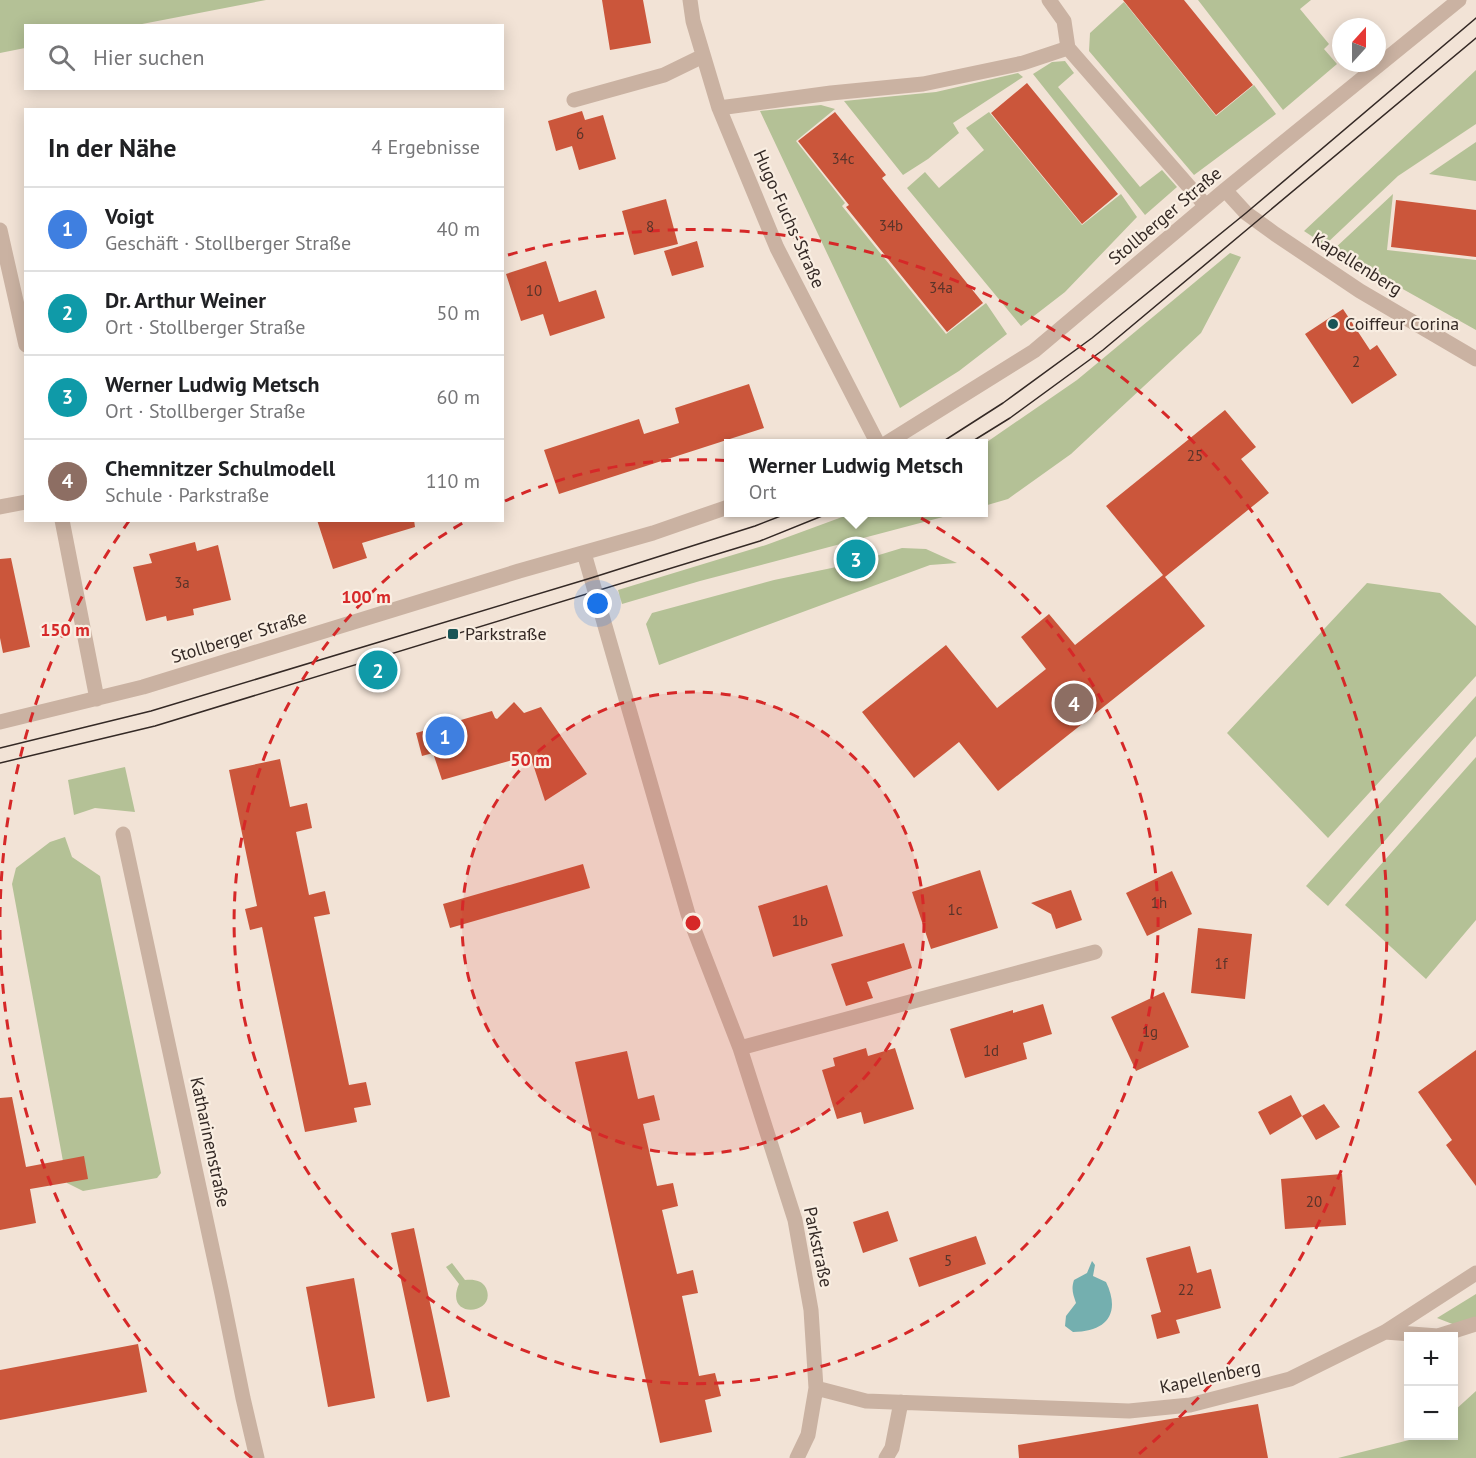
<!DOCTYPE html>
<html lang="de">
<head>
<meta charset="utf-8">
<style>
  :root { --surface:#fff; --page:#f6f6f6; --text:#202124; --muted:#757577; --line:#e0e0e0; --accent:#0f766e }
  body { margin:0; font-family:"PT Sans",sans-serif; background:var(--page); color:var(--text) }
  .controls { position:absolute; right:18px; bottom:18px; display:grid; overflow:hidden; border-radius:0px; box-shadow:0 3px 15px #0003 }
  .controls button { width:54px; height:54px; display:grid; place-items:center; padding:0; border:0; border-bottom:2px solid var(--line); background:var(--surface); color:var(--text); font:30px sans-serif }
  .compass { position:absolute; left:1332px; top:18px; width:54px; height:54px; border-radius:50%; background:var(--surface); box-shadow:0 3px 15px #0003; rotate:21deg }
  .you { position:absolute; left:598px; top:604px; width:21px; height:21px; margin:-15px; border:4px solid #fff; border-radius:50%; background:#1a73e8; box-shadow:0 0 0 9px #1a73e833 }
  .badge { display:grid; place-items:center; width:39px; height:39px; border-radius:50%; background:var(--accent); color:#fff; font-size:20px; font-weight:700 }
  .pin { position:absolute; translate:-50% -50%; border:3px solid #fff; box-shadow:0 2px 6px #0006 }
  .popup { position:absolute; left:724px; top:439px; width:264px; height:78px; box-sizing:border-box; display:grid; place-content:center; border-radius:0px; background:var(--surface); filter:drop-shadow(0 2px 4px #0005); font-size:20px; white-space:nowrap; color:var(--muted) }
  .popup b { font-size:22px; color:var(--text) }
  .popup::after { content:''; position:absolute; left:50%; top:100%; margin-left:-12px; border:12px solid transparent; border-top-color:var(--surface) }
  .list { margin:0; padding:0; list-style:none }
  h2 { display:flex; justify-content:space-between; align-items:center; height:78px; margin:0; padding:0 24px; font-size:26px }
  h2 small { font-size:20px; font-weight:400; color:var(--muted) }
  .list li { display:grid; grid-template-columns:39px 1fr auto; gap:18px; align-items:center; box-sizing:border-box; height:84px; padding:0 24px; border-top:2px solid var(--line) }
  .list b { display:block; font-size:22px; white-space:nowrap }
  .list p { margin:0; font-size:20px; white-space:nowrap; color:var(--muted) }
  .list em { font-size:20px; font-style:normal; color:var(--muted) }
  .icon { flex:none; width:33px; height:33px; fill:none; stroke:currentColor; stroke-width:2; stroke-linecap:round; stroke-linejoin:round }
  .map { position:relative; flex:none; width:1476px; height:1458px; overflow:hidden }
  .search { position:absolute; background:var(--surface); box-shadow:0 3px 15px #0003; left:24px; top:24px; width:480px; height:66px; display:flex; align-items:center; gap:15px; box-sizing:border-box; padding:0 21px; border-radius:0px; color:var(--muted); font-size:22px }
  .panel { position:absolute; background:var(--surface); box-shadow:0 3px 15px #0003; left:24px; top:108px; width:480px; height:414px; border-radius:0px }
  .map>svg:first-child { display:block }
</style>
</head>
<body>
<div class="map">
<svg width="1476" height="1458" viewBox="0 0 1476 1458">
  <rect width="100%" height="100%" fill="#f2e3d6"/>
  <path fill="#b4c196" d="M0 0H266L137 25 26 26 25 48 0 53Z
    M1198 0H1311L1300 9 1329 44 1324 49 1337 64 1283 110Z
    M1124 2 1216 116 1254 85 1276 114 1194 175 1089 51 1090 33Z
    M1065 61 1074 73 1058 87 1140 187 1162 170 1177 187 1145 215 1033 74 1052 62Z
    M1476 70V124L1398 176 1325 245 1304 231Z
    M1018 73 1023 77 953 123 959 133 928 159 903 175 844 101 936 92Z
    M821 105 835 109 796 141 845 203 842 206 946 334 986 303 1007 334 959 371 900 408 760 111Z
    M989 112 1082 225 1121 194 1137 217 1065 292 1021 326 907 188 925 172 939 188 984 150 966 128Z
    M1476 142V181L1429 174Z
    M1393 194 1387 250 1476 260V330L1333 250Z
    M1230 253 1241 257 1201 333 1071 454 1008 499 984 506V444L1077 380Z
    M853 513H958L700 581 622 604 618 590 766 545Z
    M902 548 926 549 957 563 930 565 659 665 646 624 652 613 774 580 846 565Z
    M1367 583 1440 593 1476 626V676L1328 838 1227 733Z
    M1476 696V736L1328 906 1306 886Z
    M1476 757V920L1426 979 1345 905Z
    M125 767 135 812 95 808 74 815 68 780Z
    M65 837 72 857 100 876 161 1173 157 1178 83 1191 67 1183 12 884 16 868 50 842Z
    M452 1263 465 1280C473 1279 482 1280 486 1288 498 1315 443 1320 459 1284L446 1267Z
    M1476 1294V1317L1455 1325 1437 1318Z
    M1476 1391V1458H1338L1425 1436H1454V1411Z"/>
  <path fill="#74afaf" d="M1092 1261 1095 1265 1093 1276 1106 1282C1121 1313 1107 1332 1073 1332L1065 1326 1066 1316 1076 1303C1073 1294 1071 1289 1074 1280L1087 1273Z"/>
  <path fill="#cb563b" d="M602 0H643L651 43 610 50Z
    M1123 0H1184L1253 85 1216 115Z
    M1027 83 1118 194 1082 224 991 113Z
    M582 111 585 120 603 115 616 159 579 170 572 146 556 151 548 121Z
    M835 112 886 175 882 178 983 303 947 332 846 207 849 205 798 141Z
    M666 199 678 244 634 255 622 211Z
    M1396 200 1476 210V257L1391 247Z
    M697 241 704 267 672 276 664 251Z
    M546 261 559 302 596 290 605 318 550 336 543 314 521 321 506 274Z
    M1343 309 1370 350 1377 345 1397 375 1352 404 1305 334Z
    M749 384 764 428 559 494 544 450 639 419 644 434 679 423 675 408Z
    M1225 410 1256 447 1241 459 1269 493 1165 577 1205 626 998 791 959 742 914 778 862 712 946 645 997 708 1046 669 1021 637 1049 614 1075 645 1163 575 1106 506Z
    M317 520H414L415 527 362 543 367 558 333 569Z
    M195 542 197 551 218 545 231 600 193 609 194 615 167 621 166 616 146 621 133 567 152 563 149 554Z
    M11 558 30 647 3 653 0 638V559Z
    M514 702 524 713 541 707 587 774 545 801 530 755 442 780 433 753 422 756 416 733 492 711 495 718 497 719Z
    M280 759 290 807 307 803 312 828 296 832 309 895 325 891 330 914 314 917 349 1085 366 1082 371 1105 354 1108 357 1122 305 1132 262 927 250 930 245 909 257 906 229 770Z
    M583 864 590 888 450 928 443 904Z
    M980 870 998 928 931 949 912 892Z
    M1172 871 1192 914 1147 936 1126 893Z
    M827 885 843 936 773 957 758 906Z
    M1071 890 1082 920 1056 929 1051 914 1031 903Z
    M1198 928 1252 934 1245 999 1191 993Z
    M904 943 912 968 867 982 873 998 846 1006 831 964Z
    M1164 992 1189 1047 1136 1071 1111 1017Z
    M1043 1004 1052 1034 1023 1043 1027 1059 965 1078 950 1029 1013 1010V1013Z
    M866 1048 868 1056 895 1048 914 1109 864 1124 861 1112 837 1119 822 1070 835 1066 833 1058Z
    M1476 1050V1186L1446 1145 1452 1140 1418 1092Z
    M627 1051 638 1099 654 1095 660 1120 643 1124 657 1186 673 1183 678 1206 662 1210 677 1274 693 1270 698 1293 682 1296 699 1376 715 1373 721 1396 705 1400 712 1432 660 1443 575 1062Z
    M1291 1095 1302 1116 1270 1135 1258 1112Z
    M12 1097 26 1167 84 1156 88 1179 30 1189 36 1223 0 1230V1098Z
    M1324 1104 1340 1127 1316 1140 1302 1116Z
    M1342 1174 1346 1225 1285 1229 1281 1179Z
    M888 1211 898 1241 863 1253 853 1222Z
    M414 1228 450 1397 427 1402 391 1233Z
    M976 1236 986 1264 919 1287 909 1258Z
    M1190 1246 1197 1273 1211 1269 1221 1308 1176 1320 1180 1333 1157 1339 1151 1315 1161 1312 1146 1258Z
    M354 1278 375 1398 328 1407 306 1287Z
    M138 1344 147 1392 0 1420V1370Z
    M1258 1404 1268 1458H1019L1018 1445Z"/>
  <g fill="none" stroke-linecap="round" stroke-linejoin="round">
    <path stroke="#cab2a2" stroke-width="15" d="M690 0 693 21 719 108 777 248 878 444
      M1049 0 1064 21 1068 48 1206 206
      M574 100 664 75 703 56
      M719 108 831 93 923 84 1023 63 1068 48
      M1225 190 1246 213 1275 234 1360 291 1476 359
      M0 230 26 345
      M885 444 1034 351 1225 190 1459 0
      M0 507 26 502
      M62 520 97 699
      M584 553 688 914 740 1048 795 1220 811 1310 816 1388 808 1435 797 1458
      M0 722 143 687 519 571 653 533 728 507
      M123 834 222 1294 243 1398 257 1458
      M740 1048 1095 952
      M1385 1332 1438 1336 1476 1324
      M816 1388 866 1401 1129 1411 1190 1405 1290 1379 1385 1332 1476 1273
      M886 1458 892 1448 901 1402"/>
    <path stroke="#342925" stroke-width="1.5" d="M939 444 1003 403 1092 338 1246 213 1476 18
      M968 444 1010 418 1103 350 1476 38
      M0 748 151 711 591 578 755 526 791 512
      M0 763 155 726 760 541 832 512"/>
  </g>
  <circle cx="693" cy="923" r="231" fill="#d62828" fill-opacity=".12"/>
  <g fill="none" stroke="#d62828" stroke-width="3" stroke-dasharray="10 8">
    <circle cx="693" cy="923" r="231"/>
    <path d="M505 501A462 462 0 1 1 466 521"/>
    <path d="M252 1458A693 693 0 0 1 0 929M0 917A693 693 0 0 1 129 521M508 255A693 693 0 0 1 1134 1458"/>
  </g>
  <g fill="#195556" stroke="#f9eee2" stroke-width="2">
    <circle cx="1333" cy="324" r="6"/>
    <rect x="447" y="628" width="12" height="12" rx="3"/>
  </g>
  <g text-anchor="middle" stroke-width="4.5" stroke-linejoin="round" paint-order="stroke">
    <g font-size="15" fill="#5a342a">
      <text x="580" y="139">6</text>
      <text x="843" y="164">34c</text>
      <text x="891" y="231">34b</text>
      <text x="650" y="232">8</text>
      <text x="941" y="293">34a</text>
      <text x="534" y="296">10</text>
      <text x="1356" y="367">2</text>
      <text x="1195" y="461">25</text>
      <text x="182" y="588">3a</text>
      <text x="1159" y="908">1h</text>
      <text x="955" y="915">1c</text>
      <text x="800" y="926">1b</text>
      <text x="1221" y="969">1f</text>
      <text x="1150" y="1037">1g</text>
      <text x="991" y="1056">1d</text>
      <text x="1314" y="1207">20</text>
      <text x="948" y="1266">5</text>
      <text x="1186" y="1295">22</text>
    </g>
    <g font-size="18" fill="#342925" stroke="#f9eee2">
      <text transform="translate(1165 216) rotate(-40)" y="6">Stollberger Straße</text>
      <text transform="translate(789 219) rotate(66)" y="6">Hugo-Fuchs-Straße</text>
      <text transform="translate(1357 264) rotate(32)" y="6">Kapellenberg</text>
      <text transform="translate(239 637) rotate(-17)" y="6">Stollberger Straße</text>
      <text transform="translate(210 1142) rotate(78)" y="6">Katharinenstraße</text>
      <text transform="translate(818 1247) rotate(78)" y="6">Parkstraße</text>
      <text transform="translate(1210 1377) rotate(-12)" y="6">Kapellenberg</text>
    </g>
    <g font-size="18" fill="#342925" stroke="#f9eee2" text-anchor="start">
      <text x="1345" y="330">Coiffeur Corina</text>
      <text x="465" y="640">Parkstraße</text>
    </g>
  </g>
  <circle cx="693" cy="923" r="9" fill="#d62828" stroke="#f9eee2" stroke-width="3"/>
  <g font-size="18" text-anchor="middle" font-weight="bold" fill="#d62828" stroke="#f9eee2" stroke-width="4.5" stroke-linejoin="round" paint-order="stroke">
    <text x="366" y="603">100 m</text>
    <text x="65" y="636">150 m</text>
    <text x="530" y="766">50 m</text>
  </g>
</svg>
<div class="controls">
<button>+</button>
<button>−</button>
</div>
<svg class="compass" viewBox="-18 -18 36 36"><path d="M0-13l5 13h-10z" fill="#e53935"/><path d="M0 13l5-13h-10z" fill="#757577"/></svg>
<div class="you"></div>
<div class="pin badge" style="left:445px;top:736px;background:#3f7fe0">1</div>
<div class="pin badge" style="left:378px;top:670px;background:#0f9aa8">2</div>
<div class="pin badge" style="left:856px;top:559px;background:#0f9aa8">3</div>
<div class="popup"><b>Werner Ludwig Metsch</b>Ort</div>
<div class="pin badge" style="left:1074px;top:703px;background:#8d6e63">4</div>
<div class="search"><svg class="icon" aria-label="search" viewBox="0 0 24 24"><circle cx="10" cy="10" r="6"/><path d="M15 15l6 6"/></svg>Hier suchen</div>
<section class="panel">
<h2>In der Nähe<small>4 Ergebnisse</small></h2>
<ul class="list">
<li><span class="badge" style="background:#3f7fe0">1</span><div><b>Voigt</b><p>Geschäft · Stollberger Straße</p></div><em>40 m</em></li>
<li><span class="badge" style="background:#0f9aa8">2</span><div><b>Dr. Arthur Weiner</b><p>Ort · Stollberger Straße</p></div><em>50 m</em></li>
<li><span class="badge" style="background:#0f9aa8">3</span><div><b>Werner Ludwig Metsch</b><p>Ort · Stollberger Straße</p></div><em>60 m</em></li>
<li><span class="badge" style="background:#8d6e63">4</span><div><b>Chemnitzer Schulmodell</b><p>Schule · Parkstraße</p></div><em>110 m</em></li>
</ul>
</section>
</div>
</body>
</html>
